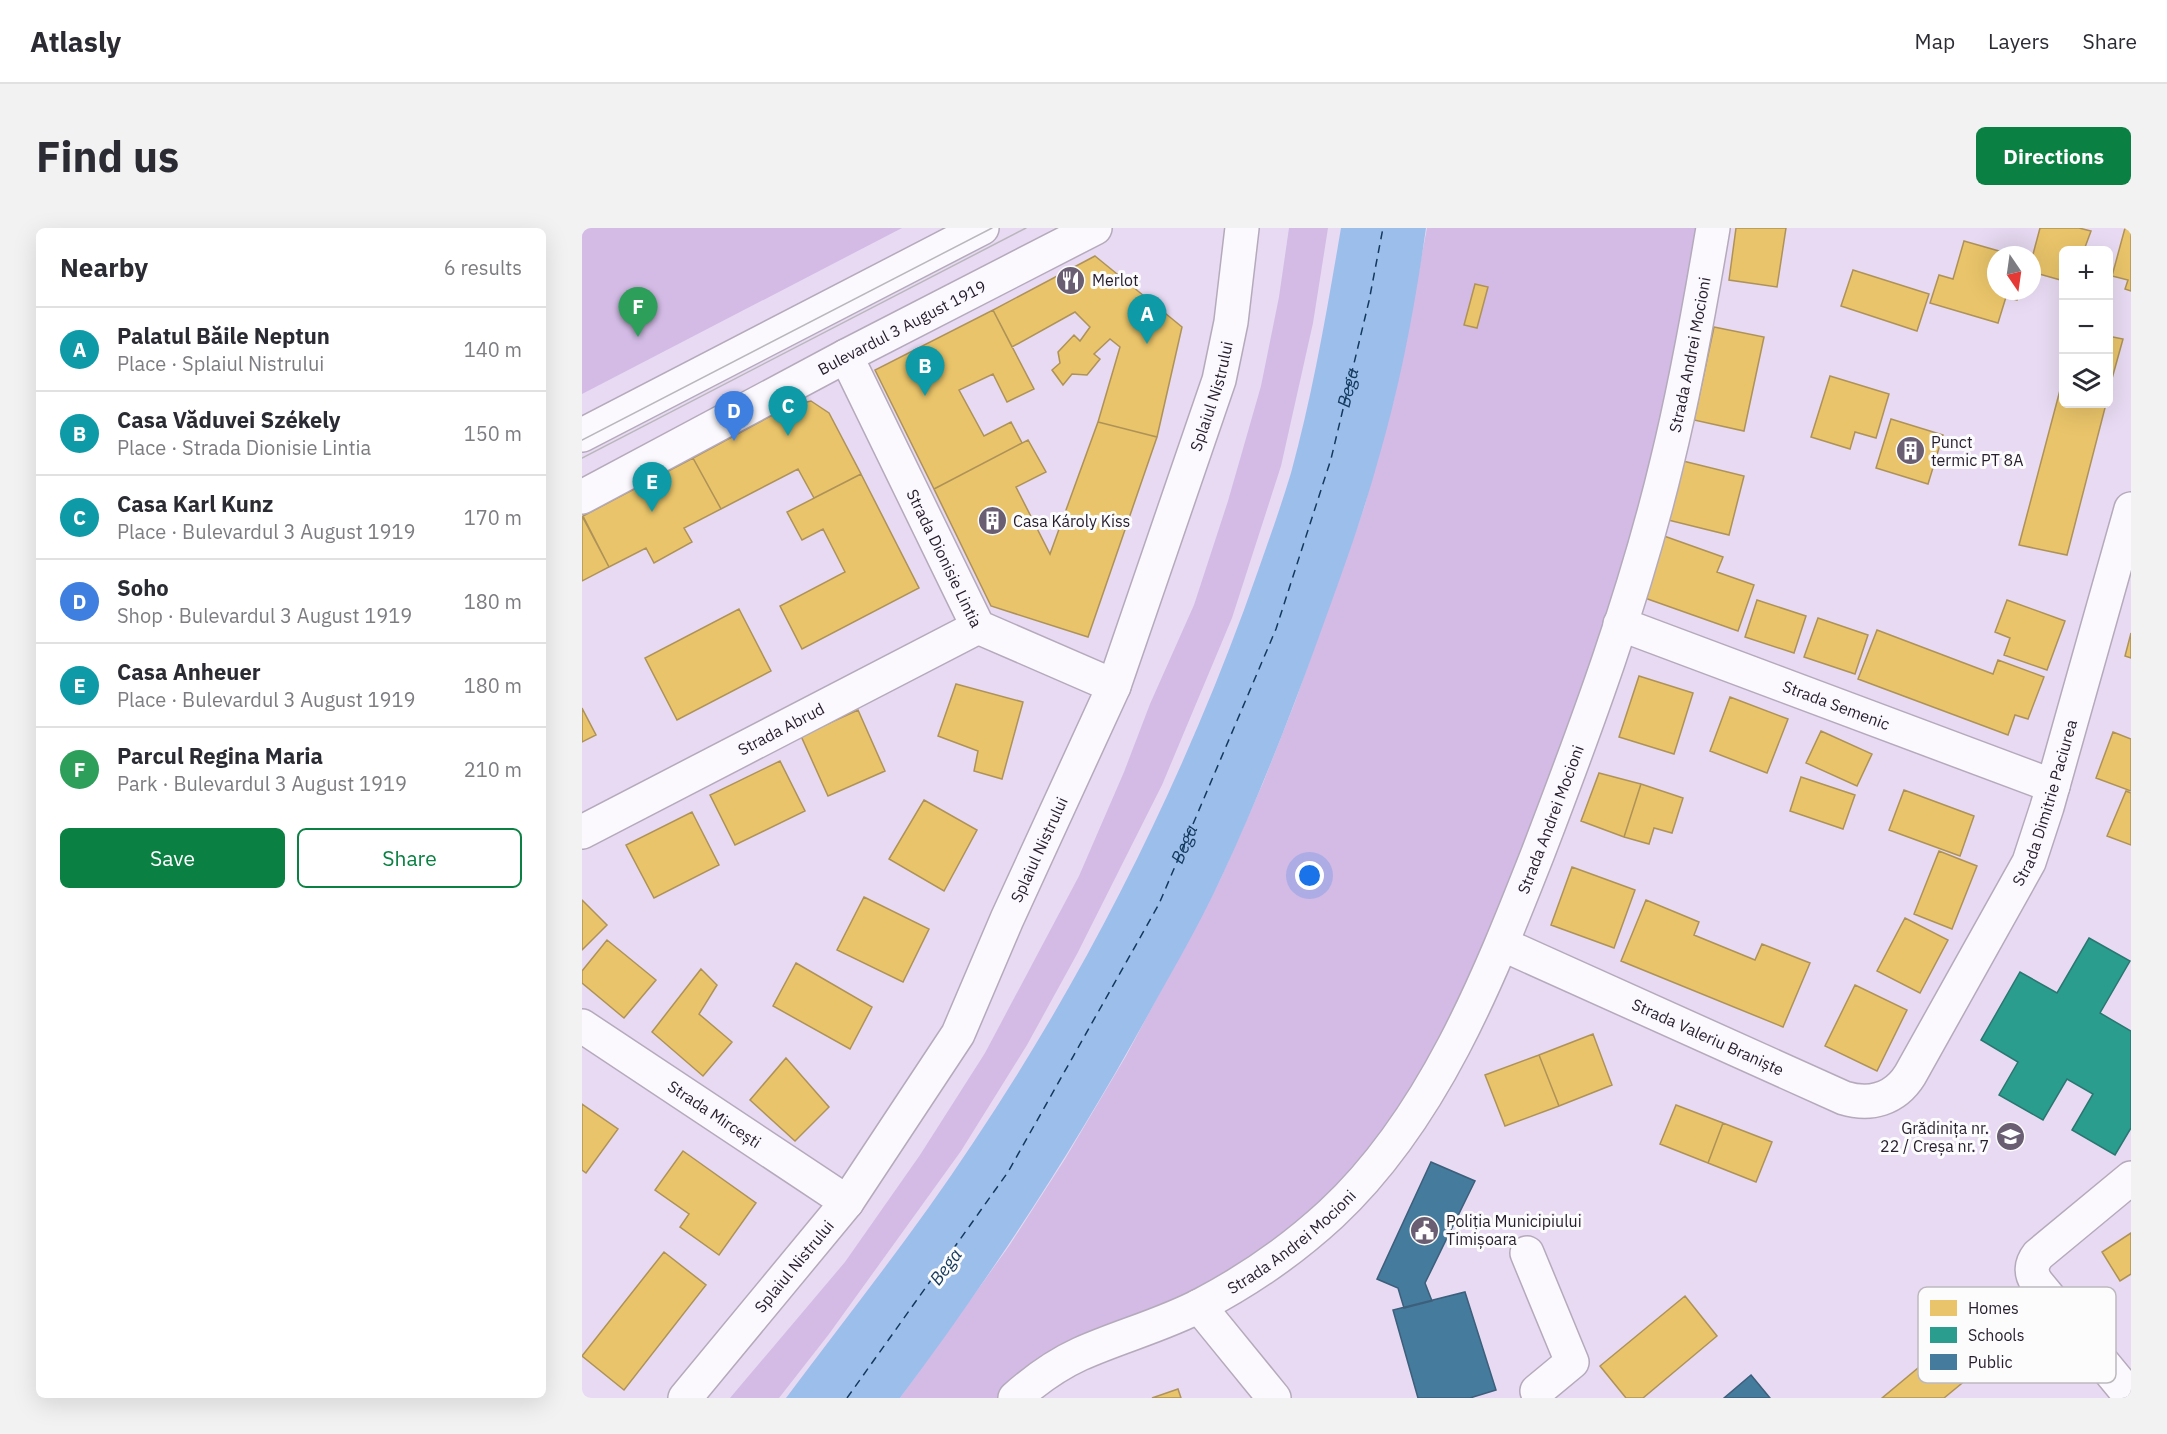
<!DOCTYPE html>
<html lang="en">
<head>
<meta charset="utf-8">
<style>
  :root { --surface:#fff; --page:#f2f2f3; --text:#2b2b33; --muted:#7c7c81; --line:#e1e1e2; --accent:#0b8043 }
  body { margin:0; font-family:"IBM Plex Sans",sans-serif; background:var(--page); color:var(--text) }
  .controls { position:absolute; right:18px; top:18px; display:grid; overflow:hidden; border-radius:9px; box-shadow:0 6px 24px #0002 }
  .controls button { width:54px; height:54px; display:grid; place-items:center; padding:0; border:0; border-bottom:2px solid var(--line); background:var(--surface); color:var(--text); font:30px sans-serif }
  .compass { position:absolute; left:1405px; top:18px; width:54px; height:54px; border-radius:50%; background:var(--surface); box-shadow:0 6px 24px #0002; rotate:167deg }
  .you { position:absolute; left:728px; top:648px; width:21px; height:21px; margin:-15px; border:4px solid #fff; border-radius:50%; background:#1a73e8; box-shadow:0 0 0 9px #1a73e833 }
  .badge { display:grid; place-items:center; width:39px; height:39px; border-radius:50%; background:var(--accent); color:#fff; font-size:20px; font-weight:700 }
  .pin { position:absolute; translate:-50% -50px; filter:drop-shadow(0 2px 3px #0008) }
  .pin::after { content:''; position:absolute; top:32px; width:21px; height:18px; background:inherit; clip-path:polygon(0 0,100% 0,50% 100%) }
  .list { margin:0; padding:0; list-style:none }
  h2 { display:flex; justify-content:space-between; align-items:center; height:78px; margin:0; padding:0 24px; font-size:26px }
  h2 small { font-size:20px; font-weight:400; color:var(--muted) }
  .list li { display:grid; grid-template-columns:39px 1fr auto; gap:18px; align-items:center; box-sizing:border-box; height:84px; padding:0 24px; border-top:2px solid var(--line) }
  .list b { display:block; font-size:22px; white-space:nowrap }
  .list p { margin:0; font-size:20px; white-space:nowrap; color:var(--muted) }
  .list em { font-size:20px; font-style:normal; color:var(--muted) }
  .actions { display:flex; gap:12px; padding:18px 24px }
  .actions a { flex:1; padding:14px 0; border:2px solid var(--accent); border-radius:9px; text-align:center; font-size:21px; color:var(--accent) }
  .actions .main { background:var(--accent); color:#fff }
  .icon { flex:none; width:33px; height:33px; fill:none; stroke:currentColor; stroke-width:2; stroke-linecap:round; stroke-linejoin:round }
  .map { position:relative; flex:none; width:1549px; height:1170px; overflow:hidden; border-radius:9px }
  header { display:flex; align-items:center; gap:36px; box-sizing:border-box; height:84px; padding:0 30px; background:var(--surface); border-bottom:2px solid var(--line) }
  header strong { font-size:28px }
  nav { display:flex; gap:33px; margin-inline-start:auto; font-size:21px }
  .intro { display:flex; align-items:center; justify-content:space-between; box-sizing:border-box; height:144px; padding:0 36px }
  h1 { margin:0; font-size:42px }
  .button { padding:15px 27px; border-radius:9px; background:var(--accent); color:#fff; font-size:21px; font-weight:700 }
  main { display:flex; gap:36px; padding:0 36px }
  aside { flex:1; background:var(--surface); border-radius:9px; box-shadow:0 6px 24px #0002 }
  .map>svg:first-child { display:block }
</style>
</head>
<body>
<header>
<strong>Atlasly</strong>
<nav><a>Map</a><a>Layers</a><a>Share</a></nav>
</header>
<div class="intro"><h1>Find us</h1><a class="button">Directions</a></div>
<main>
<aside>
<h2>Nearby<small>6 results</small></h2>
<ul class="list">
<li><span class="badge" style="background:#0f9aa8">A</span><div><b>Palatul Băile Neptun</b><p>Place · Splaiul Nistrului</p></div><em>140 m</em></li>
<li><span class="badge" style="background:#0f9aa8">B</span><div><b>Casa Văduvei Székely</b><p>Place · Strada Dionisie Lintia</p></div><em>150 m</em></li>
<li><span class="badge" style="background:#0f9aa8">C</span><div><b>Casa Karl Kunz</b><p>Place · Bulevardul 3 August 1919</p></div><em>170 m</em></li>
<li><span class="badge" style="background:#3f7fe0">D</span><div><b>Soho</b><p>Shop · Bulevardul 3 August 1919</p></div><em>180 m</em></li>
<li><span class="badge" style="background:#0f9aa8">E</span><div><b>Casa Anheuer</b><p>Place · Bulevardul 3 August 1919</p></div><em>180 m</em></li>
<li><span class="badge" style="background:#2e9e5b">F</span><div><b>Parcul Regina Maria</b><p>Park · Bulevardul 3 August 1919</p></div><em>210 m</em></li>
</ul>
<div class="actions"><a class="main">Save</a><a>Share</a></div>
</aside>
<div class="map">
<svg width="1549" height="1170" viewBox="0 0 1549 1170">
  <rect width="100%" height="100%" fill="#e7daf2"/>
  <path fill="#d3bbe5" d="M0 0H320L0 166Z
    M707 0H746L731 95 699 238 650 390 580 557 495 726 445 817 379 923 247 1106 197 1170H148L263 1034 338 927 403 825 497 648 542 544 568 476 612 377 646 273 679 158 697 69Z
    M845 0H1131L1103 158 893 776 748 987 433 1170H318L427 1018 483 931 544 828 638 652 681 555 713 474 782 280 812 171Z"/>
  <path fill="#9cbeeb" d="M759 0H844C833 77 819 154 797 229 780 292 757 353 735 414 706 494 675 573 639 650 619 693 595 735 572 776 497 914 412 1044 318 1170H204C267 1086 333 1003 391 915 502 749 593 569 662 382 678 337 695 291 709 245 731 165 745 82 759 0Z"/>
  <path fill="#e9c46a" stroke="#ae9258" stroke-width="1.5" d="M1154 0H1204L1195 59 1147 52Z
    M1458 0H1497L1509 3 1502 22H1482V53L1450 44V30Z
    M1543 0H1549V63L1543 61 1546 52 1530 48Z
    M1382 13 1431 27H1414V63H1437L1435 72 1424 69 1416 95 1348 75 1357 47 1371 51Z
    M513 28 600 99 575 209 516 194 538 119 528 111 512 126 518 131 505 147 490 146 481 157 470 142 478 135 476 124 492 107 498 113 508 99 493 84 430 119 411 82Z
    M1271 42 1347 66 1335 103 1259 78Z
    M893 56 906 59 895 100 882 97Z
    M411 82 452 161 425 174 411 146 377 162 402 208 429 194 440 215 352 261 293 142Z
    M1132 99 1182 109 1162 203 1112 192Z
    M1526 108 1541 111 1526 165Z
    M1482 147V176H1524L1485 327 1437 317Z
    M1248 148 1307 166 1294 210 1273 204 1268 221 1229 209Z
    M229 173 247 185 279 246 232 270 216 241 139 281 111 230 207 178Z
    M1309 191 1361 207 1346 256 1294 240Z
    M516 194 575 209 506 409 409 378 352 261 446 212 464 244 434 259 468 326Z
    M111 230 139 281 102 300 110 314 72 335 64 320 27 339 1 288Z
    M1101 233 1162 248 1147 307 1086 292Z
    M279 246 337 360 220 421 198 378 263 344 241 301 220 312 205 284Z
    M0 288 27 339 0 353Z
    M1082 308 1141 329 1135 344 1172 357 1156 403 1060 369Z
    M1175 372 1224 388 1212 425 1163 409Z
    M1425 372 1483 393 1465 442 1422 427 1428 410 1413 404Z
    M157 381 189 443 95 492 63 430Z
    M1236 390 1286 407 1273 446 1222 429Z
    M1295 402 1411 446 1416 432 1462 449 1446 491 1433 487 1426 507 1276 451Z
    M1549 405V430L1543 428Z
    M1057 448 1111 465 1092 526 1037 509Z
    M374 456 441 474 420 551 392 543 396 523 356 508Z
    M1148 469 1206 491 1185 545 1128 523Z
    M0 480 14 507 0 514Z
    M276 482 303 543 246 568 219 508Z
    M1239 503 1290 526 1275 558 1224 535Z
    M1531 504 1549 511V563L1514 550Z
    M198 533 223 583 153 617 128 567Z
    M1017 545 1059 556 1042 609 999 593Z
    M1219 549 1273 567 1261 601 1208 583Z
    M1059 556 1101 570 1090 605 1072 600 1067 616 1042 609Z
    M1322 562 1392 588 1378 628 1307 602Z
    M1544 563 1549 565V617L1525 608Z
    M342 572 395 602 362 663 307 631Z
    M110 584 137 637 72 670 44 617Z
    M1357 623 1395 638 1370 701 1332 686Z
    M990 639 1053 662 1032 720 969 697Z
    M282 669 347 701 321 754 255 722Z
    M0 672 25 697 0 722Z
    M1064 672 1117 694 1112 707 1173 732 1180 716 1228 735 1201 799 1039 733Z
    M1323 690 1366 712 1338 765 1295 743Z
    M25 712 74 752 42 790 0 755V743Z
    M214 735 290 779 268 821 191 778Z
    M119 741 135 757 117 786 150 814 121 848 70 804Z
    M1273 757 1325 782 1295 843 1243 818Z
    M1011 806 1030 857 977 878 957 827Z
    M957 827 977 878 923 898 903 847Z
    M204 830 247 879 213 913 168 872Z
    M0 876 36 901 4 945 0 942Z
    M1094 877 1141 895 1126 935 1078 916Z
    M1141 895 1190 914 1174 954 1126 935Z
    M101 923 174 975 137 1027 98 999 107 986 73 962Z
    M1549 1005V1046L1538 1053 1520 1024Z
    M82 1024 124 1057 42 1162 0 1128Z
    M1103 1068 1135 1108 1061 1170H1044L1018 1138Z
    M1420 1070 1446 1101 1362 1170H1300Z
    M596 1161 599 1170H570Z"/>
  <path fill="#2a9d8f" stroke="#297772" stroke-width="1.5" d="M1507 710 1548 733 1518 785 1549 803V900L1533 927 1490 902 1511 866 1485 851 1461 892 1417 867 1436 834 1399 812 1438 744 1475 765Z"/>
  <path fill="#457b9d" stroke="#3c5f7b" stroke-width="1.5" d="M849 934 893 953 843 1055 850 1073 822 1080 816 1060 795 1051Z
    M883 1064 914 1162 888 1170H836L811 1082Z
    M1169 1147 1188 1170H1142Z"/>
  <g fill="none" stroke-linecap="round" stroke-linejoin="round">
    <path stroke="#13395d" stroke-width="1.5" stroke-dasharray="8 6" stroke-linecap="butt" id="s1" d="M265 1170 426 944 577 676 694 401 749 231 787 73 801 0"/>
    <defs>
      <g id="minor">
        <path id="s2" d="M264 128 396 399 532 458"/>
        <path d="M0 207 400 0"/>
        <path id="s3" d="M0 269 264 128 513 0"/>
        <path id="s4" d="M1038 396 1471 558"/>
        <path id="s5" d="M0 604 396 399"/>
        <path id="s6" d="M920 716 1262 870C1289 878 1313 871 1328 847L1447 634 1465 579 1549 281"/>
        <path id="s7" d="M0 798 265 974"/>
        <path d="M1549 950 1456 1027C1449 1036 1448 1045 1455 1055L1549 1169"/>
        <path d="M945 1025 990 1134 955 1163"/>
        <path d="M617 1078 692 1170"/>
        <path id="s8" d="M103 1170 265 974 376 806 425 691 532 458 637 152 649 94 660 0"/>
        <path id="s9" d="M433 1170C452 1153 474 1137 498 1126 538 1108 581 1097 619 1077 665 1053 711 1021 749 986 851 891 906 752 956 625 1005 497 1053 368 1085 234 1104 157 1118 78 1131 0"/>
      </g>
    </defs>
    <use href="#minor" stroke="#b4aabc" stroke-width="36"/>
    <use href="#minor" stroke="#fbf9fd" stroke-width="33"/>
    <path stroke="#bab7bc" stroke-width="1.5" d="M0 212 410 0
      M0 230 444 0"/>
  </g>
  <defs>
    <symbol id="restaurant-disc" viewBox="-11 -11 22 22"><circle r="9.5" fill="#6a5f72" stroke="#fcfcfc"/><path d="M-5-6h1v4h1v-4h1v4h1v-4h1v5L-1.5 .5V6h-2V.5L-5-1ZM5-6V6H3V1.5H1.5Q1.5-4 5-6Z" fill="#fff"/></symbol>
    <symbol id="building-disc" viewBox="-11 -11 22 22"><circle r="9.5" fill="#6a5f72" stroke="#fcfcfc"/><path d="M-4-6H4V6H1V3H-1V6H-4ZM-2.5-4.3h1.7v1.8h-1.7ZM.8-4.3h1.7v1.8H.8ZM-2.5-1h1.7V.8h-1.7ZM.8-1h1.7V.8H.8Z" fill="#fff"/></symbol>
    <symbol id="school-disc" viewBox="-11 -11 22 22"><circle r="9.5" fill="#6a5f72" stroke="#fcfcfc"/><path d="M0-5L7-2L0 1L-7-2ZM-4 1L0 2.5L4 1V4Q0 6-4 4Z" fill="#fff"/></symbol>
    <symbol id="civic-disc" viewBox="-11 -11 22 22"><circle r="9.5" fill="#6a5f72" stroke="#fcfcfc"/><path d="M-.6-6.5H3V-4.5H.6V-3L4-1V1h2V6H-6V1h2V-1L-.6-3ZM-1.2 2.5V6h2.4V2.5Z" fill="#fff"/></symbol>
  </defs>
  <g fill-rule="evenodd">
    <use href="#restaurant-disc" x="472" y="36" width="33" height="33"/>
    <use href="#building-disc" x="1312" y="206" width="33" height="33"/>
    <use href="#building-disc" x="394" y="276" width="33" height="33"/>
    <use href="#school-disc" x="1412" y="892" width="33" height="33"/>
    <use href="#civic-disc" x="826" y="986" width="33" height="33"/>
  </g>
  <g text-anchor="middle" stroke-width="6" stroke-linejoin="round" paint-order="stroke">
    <g font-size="16" fill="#261d2d" stroke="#fcfcfc" text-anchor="start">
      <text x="510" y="58">Merlot</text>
      <text x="1349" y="220">Punct<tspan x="1349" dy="18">termic PT 8A</tspan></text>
      <text x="431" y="299">Casa Károly Kiss</text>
      <text x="1407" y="906" text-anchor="end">Grădinița nr.<tspan x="1407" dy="18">22 / Creșa nr. 7</tspan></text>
      <text x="864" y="999">Poliția Municipiului<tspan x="864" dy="18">Timișoara</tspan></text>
    </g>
    <g font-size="16" fill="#261d2d" stroke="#fcfcfc">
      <text dy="6" stroke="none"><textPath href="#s3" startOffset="362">Bulevardul 3 August 1919</textPath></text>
      <text dy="6" stroke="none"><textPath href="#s9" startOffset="1310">Strada Andrei Mocioni</textPath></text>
      <text dy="6" stroke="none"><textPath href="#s8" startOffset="1143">Splaiul Nistrului</textPath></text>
      <text dy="6" stroke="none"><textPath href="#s2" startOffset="225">Strada Dionisie Lintia</textPath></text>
      <text dy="6" stroke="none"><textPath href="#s4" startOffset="231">Strada Semenic</textPath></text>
      <text dy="6" stroke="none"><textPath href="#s5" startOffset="224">Strada Abrud</textPath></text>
      <text dy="6" stroke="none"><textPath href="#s6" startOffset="756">Strada Dimitrie Paciurea</textPath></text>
      <text dy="6" stroke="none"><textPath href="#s9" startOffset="824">Strada Andrei Mocioni</textPath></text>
      <text dy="6" stroke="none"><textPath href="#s8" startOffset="657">Splaiul Nistrului</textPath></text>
      <text dy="6" stroke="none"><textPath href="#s6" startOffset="226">Strada Valeriu Braniște</textPath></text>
      <text dy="6" stroke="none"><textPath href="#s7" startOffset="159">Strada Mircești</textPath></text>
      <text dy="6" stroke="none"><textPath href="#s9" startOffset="320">Strada Andrei Mocioni</textPath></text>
      <text dy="6" stroke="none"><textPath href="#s8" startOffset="171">Splaiul Nistrului</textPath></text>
    </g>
    <g font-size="18" font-style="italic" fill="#13395d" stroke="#fcfcfc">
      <text dy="6" stroke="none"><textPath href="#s1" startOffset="1136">Bega</textPath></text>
      <text dy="6" stroke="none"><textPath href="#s1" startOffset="650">Bega</textPath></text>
      <text transform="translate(364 1039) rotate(-53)" y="6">Bega</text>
    </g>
  </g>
  <rect x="1336" y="1059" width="198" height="96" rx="9" fill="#fcfcfc" stroke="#bcb9be" stroke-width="1.5"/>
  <rect x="1348" y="1072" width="27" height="16" fill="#e9c46a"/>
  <rect x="1348" y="1099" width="27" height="16" fill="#2a9d8f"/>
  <rect x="1348" y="1126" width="27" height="16" fill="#457b9d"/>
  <g font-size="16" fill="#261d2d">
    <text x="1386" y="1086">Homes</text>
    <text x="1386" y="1113">Schools</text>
    <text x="1386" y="1140">Public</text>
  </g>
</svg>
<div class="controls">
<button>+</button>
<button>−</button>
<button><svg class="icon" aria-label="layers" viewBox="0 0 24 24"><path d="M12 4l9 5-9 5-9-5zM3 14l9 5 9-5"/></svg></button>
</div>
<svg class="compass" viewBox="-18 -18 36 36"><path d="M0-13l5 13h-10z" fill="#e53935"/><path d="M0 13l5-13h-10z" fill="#7c7c81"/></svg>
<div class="you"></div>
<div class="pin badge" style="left:565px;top:116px;background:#0f9aa8">A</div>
<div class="pin badge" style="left:343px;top:168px;background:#0f9aa8">B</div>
<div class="pin badge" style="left:206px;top:208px;background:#0f9aa8">C</div>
<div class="pin badge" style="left:152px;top:213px;background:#3f7fe0">D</div>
<div class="pin badge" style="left:70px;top:284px;background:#0f9aa8">E</div>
<div class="pin badge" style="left:56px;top:109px;background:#2e9e5b">F</div>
</div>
</main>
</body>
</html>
